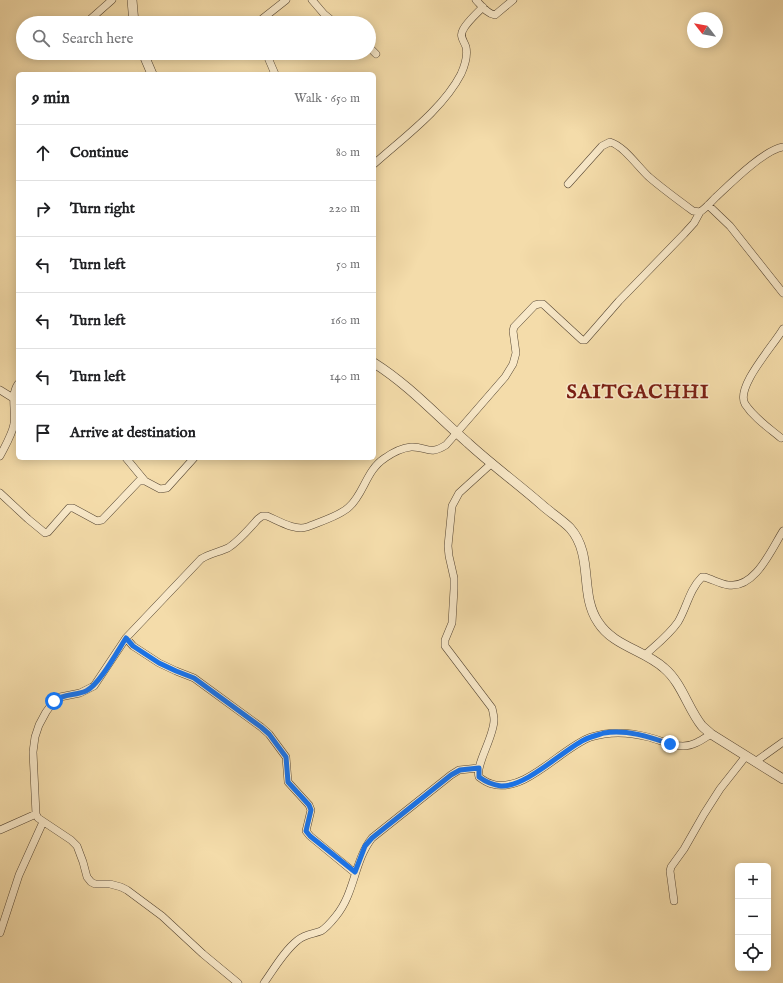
<!DOCTYPE html>
<html lang="en">
<head>
<meta charset="utf-8">
<style>
  :root { --surface:#fff; --page:#f6f6f6; --text:#202124; --muted:#757577; --line:#e0e0e0 }
  body { margin:0; font-family:"IM FELL English",serif; background:var(--page); color:var(--text) }
  .controls { position:absolute; right:12px; bottom:12px; display:grid; overflow:hidden; border-radius:6px; box-shadow:0 2px 10px #0003 }
  .controls button { width:36px; height:36px; display:grid; place-items:center; padding:0; border:0; border-bottom:1px solid var(--line); background:var(--surface); color:var(--text); font:20px sans-serif }
  .compass { position:absolute; left:687px; top:12px; width:36px; height:36px; border-radius:50%; background:var(--surface); box-shadow:0 2px 10px #0003; rotate:301deg }
  .stop { position:absolute; width:12px; height:12px; margin:-9px; border:3px solid #1a73e8; border-radius:50%; background:#fff }
  .stop.end { background:#1a73e8; border-color:#fff; box-shadow:0 1px 4px #0008 }
  .list { margin:0; padding:0; list-style:none }
  h2 { display:flex; justify-content:space-between; align-items:center; height:52px; margin:0; padding:0 16px; font-size:17px }
  h2 small { font-size:13px; font-weight:400; color:var(--muted) }
  .list li { display:grid; grid-template-columns:26px 1fr auto; gap:12px; align-items:center; box-sizing:border-box; height:56px; padding:0 16px; border-top:1px solid var(--line) }
  .list b { display:block; font-size:15px; white-space:nowrap }
  .list em { font-size:13px; font-style:normal; color:var(--muted) }
  .icon { flex:none; width:22px; height:22px; fill:none; stroke:currentColor; stroke-width:2; stroke-linecap:round; stroke-linejoin:round }
  .map { position:relative; flex:none; width:783px; height:983px; overflow:hidden }
  .search { position:absolute; background:var(--surface); box-shadow:0 2px 10px #0003; left:16px; top:16px; width:360px; height:44px; display:flex; align-items:center; gap:10px; box-sizing:border-box; padding:0 14px; border-radius:22px; color:var(--muted); font-size:15px }
  .panel { position:absolute; background:var(--surface); box-shadow:0 2px 10px #0003; left:16px; top:72px; width:360px; height:388px; border-radius:6px }
  .map>svg:first-child { display:block }
</style>
</head>
<body>
<div class="map">
<svg width="783" height="983" viewBox="0 0 783 983">
  <rect width="100%" height="100%" fill="#f4dcaa"/>
  <filter id="stains"><feTurbulence type="fractalNoise" baseFrequency=".005" numOctaves="4"/><feColorMatrix values="0 0 0 0 .2 0 0 0 0 .09 0 0 0 0 .02 0 0 0 .5 -.17"/></filter>
  <radialGradient id="worn" r=".72"><stop offset=".6" stop-color="#630" stop-opacity="0"/><stop offset="1" stop-color="#630" stop-opacity=".3"/></radialGradient>
  <g fill="none" stroke-linecap="round" stroke-linejoin="round">
    <defs>
      <path id="minor" d="M312 0 324 14 335 23
        M476 0C481 5 487 14 495 15L513 0
        M86 23 112 0
        M257 23 286 0
        M369 47 376 54
        M266 53 275 74
        M374 164C403 138 443 109 461 74 465 65 468 56 466 47 464 41 459 36 463 30 466 23 477 13 483 7
        M568 184 602 146 610 142C624 146 638 167 649 177 663 189 678 200 693 211L700 212C706 208 711 202 716 197 731 183 764 150 783 147
        M708 205 730 226 783 293
        M0 390 13 398
        M781 438C769 428 754 418 745 404 735 387 774 345 783 329
        M0 456C5 446 12 435 14 424 16 410 10 396 18 384
        M126 458 145 481
        M492 463 459 493 452 506 448 546 449 556 454 578V589L452 623 445 640V646L492 708C493 712 494 716 494 720 494 737 475 765 479 777 483 780 487 783 492 784 525 794 562 747 591 737 610 731 629 732 648 737 660 740 671 746 683 746 694 746 703 739 711 734
        M0 493 28 519 45 533 48 532 69 508H73L97 521 102 520 139 481H145L160 489 167 488 194 458
        M126 638 133 646 159 663 176 671 194 678 261 727 269 734 286 757 288 782 309 805 311 810 306 831 310 836 355 873
        M645 655C656 645 669 635 678 622 687 607 689 590 702 577H704C712 579 720 584 728 585 755 589 771 550 783 531
        M755 762 783 742
        M0 830 36 814
        M674 901 670 871 671 867 684 849 704 814 720 789 746 756
        M0 933 19 875 43 822
        M238 983 203 954 162 916 127 890 121 887 110 884H95L91 882 87 877 83 862 77 846 71 840 38 818 36 814 33 752 35 737 39 725 46 712 54 701 60 697 80 693 94 686 126 638 201 559C209 554 219 552 228 548 239 541 249 529 258 519L262 516H267C279 521 295 531 307 527 319 522 340 516 349 507 364 494 366 470 385 458 392 453 402 448 411 447 426 446 429 456 446 445L505 377 513 364 516 353 513 331 514 327 535 305 539 304H543L582 340H585L619 301 684 234 694 223 700 212
        M264 983C274 969 284 951 298 940 305 934 313 934 321 931 326 928 332 921 336 916 355 893 354 861 372 838L451 775 459 770 479 768"/>
      <path id="tertiary" d="M132 0 134 23
        M143 53 152 74
        M374 363C409 385 437 416 468 443 492 465 518 484 542 505 551 513 562 520 570 528 594 555 579 594 598 622 613 646 644 650 664 668 682 683 688 709 702 726 705 729 708 731 711 734L783 779"/>
    </defs>
    <use href="#minor" stroke="#554532" stroke-width="8"/>
    <use href="#tertiary" stroke="#554532" stroke-width="10"/>
    <use href="#minor" stroke="#f8e8c8" stroke-width="7"/>
    <use href="#tertiary" stroke="#f8e8c8" stroke-width="9"/>
  </g>
  <g fill="none" stroke-linecap="round" stroke-linejoin="round">
    <path stroke="#1a73e8" stroke-width="5" d="M54 701C64 693 75 696 86 691 99 685 117 652 126 638L133 646 159 663 176 671 194 678 261 727 269 734 286 757 288 782 309 805 311 810 306 831 310 836 355 872 365 846 372 838 451 775 460 770 479 768V777C486 782 492 785 501 786 526 787 562 751 584 740 589 737 598 735 604 733 626 729 650 737 670 744"/>
  </g>
  <g text-anchor="middle" stroke-width="3" stroke-linejoin="round" paint-order="stroke">
    <g font-size="20" font-weight="bold" letter-spacing="1" fill="#7a1f14" stroke="#f8e8c8">
      <text x="638" y="398">SAITGACHHI</text>
    </g>
  </g>
  <rect width="100%" height="100%" filter="url(#stains)"/>
  <rect width="100%" height="100%" fill="url(#worn)"/>
</svg>
<div class="controls">
<button>+</button>
<button>−</button>
<button><svg class="icon" aria-label="locate" viewBox="0 0 24 24"><circle cx="12" cy="12" r="6"/><path d="M12 2v4M12 18v4M2 12h4M18 12h4"/></svg></button>
</div>
<svg class="compass" viewBox="-18 -18 36 36"><path d="M0-13l5 13h-10z" fill="#e53935"/><path d="M0 13l5-13h-10z" fill="#757577"/></svg>
<div class="stop" style="left:54px;top:701px"></div>
<div class="stop end" style="left:670px;top:744px"></div>
<div class="search"><svg class="icon" aria-label="search" viewBox="0 0 24 24"><circle cx="10" cy="10" r="6"/><path d="M15 15l6 6"/></svg>Search here</div>
<section class="panel">
<h2>9 min<small>Walk · 650 m</small></h2>
<ul class="list">
<li><svg class="icon" aria-label="ahead" viewBox="0 0 24 24"><path d="M12 20V5M6 11l6-6 6 6"/></svg><div><b>Continue</b></div><em>80 m</em></li>
<li><svg class="icon" aria-label="right" viewBox="0 0 24 24"><path d="M7 20v-9h11M14 6l5 5-5 5"/></svg><div><b>Turn right</b></div><em>220 m</em></li>
<li><svg class="icon" aria-label="left" viewBox="0 0 24 24"><path d="M17 20v-9H6M10 6l-5 5 5 5"/></svg><div><b>Turn left</b></div><em>50 m</em></li>
<li><svg class="icon" aria-label="left" viewBox="0 0 24 24"><path d="M17 20v-9H6M10 6l-5 5 5 5"/></svg><div><b>Turn left</b></div><em>160 m</em></li>
<li><svg class="icon" aria-label="left" viewBox="0 0 24 24"><path d="M17 20v-9H6M10 6l-5 5 5 5"/></svg><div><b>Turn left</b></div><em>140 m</em></li>
<li><svg class="icon" aria-label="arrive" viewBox="0 0 24 24"><path d="M6 21V4h12l-3 4 3 4H6"/></svg><div><b>Arrive at destination</b></div></li>
</ul>
</section>
</div>
</body>
</html>
